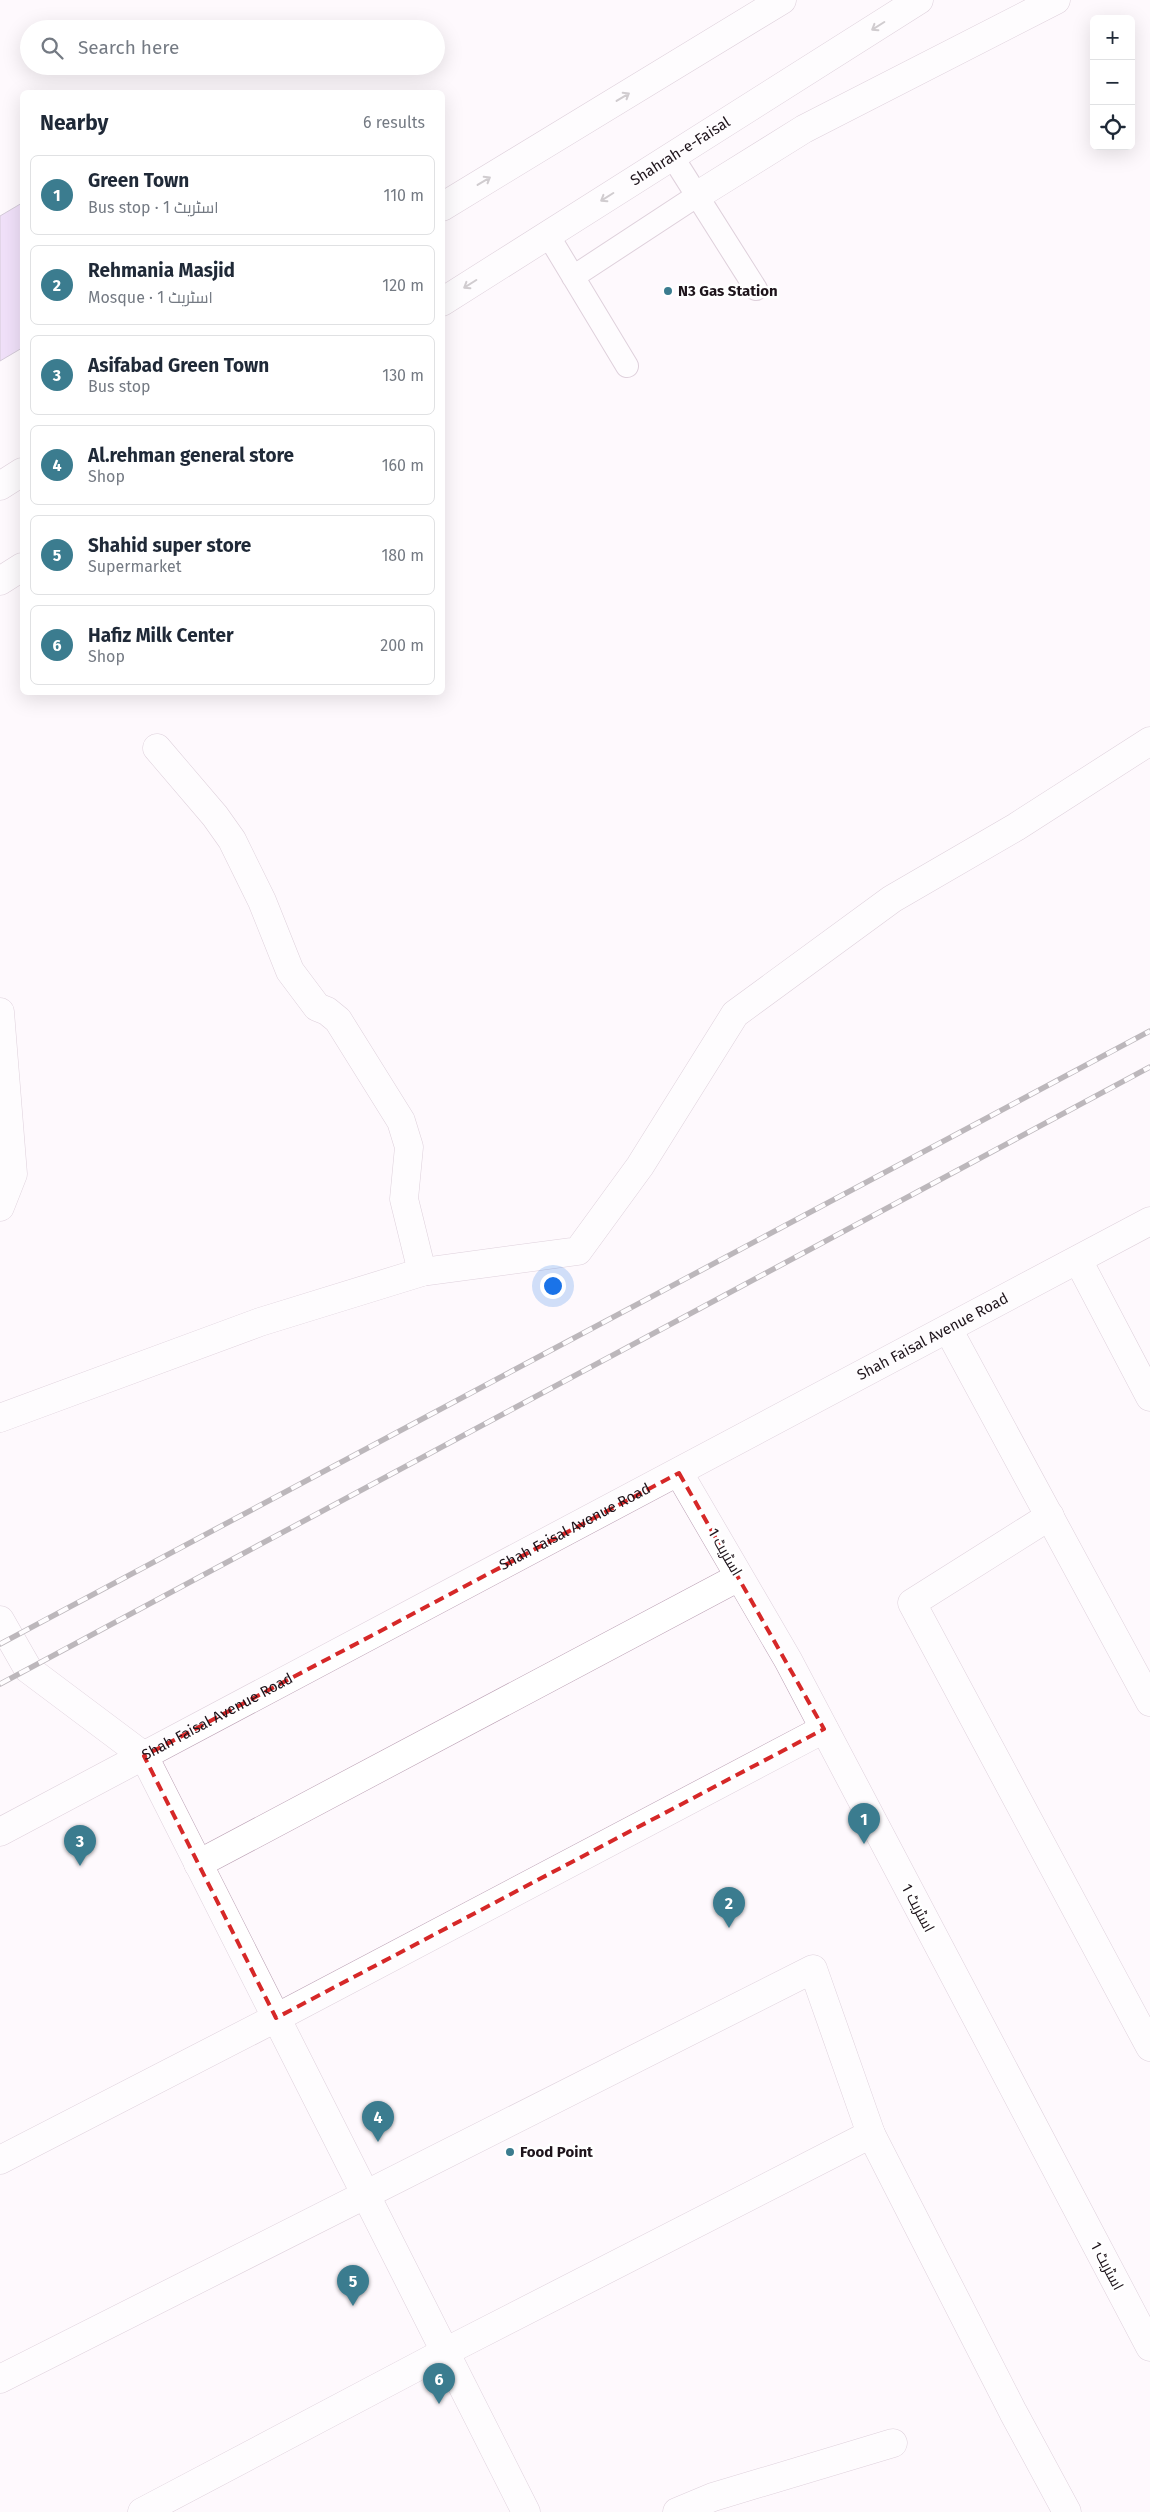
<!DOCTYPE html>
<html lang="en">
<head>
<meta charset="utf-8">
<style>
  :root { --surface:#fff; --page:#f6f6f7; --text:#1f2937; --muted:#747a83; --line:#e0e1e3; --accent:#3b7c8f }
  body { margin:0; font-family:"Fira Sans",Cairo,sans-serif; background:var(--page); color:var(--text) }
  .controls { position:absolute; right:15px; top:15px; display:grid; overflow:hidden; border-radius:8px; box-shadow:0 5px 20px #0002 }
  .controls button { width:45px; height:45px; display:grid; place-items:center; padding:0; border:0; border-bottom:1px solid var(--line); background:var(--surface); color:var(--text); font:25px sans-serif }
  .you { position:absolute; left:552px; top:1285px; width:18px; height:18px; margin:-12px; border:4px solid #fff; border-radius:50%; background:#1a73e8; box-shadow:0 0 0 8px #1a73e833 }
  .badge { display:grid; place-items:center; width:32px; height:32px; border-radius:50%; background:var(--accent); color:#fff; font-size:16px; font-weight:700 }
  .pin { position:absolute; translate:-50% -41px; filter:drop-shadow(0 1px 2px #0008) }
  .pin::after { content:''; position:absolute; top:26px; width:18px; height:15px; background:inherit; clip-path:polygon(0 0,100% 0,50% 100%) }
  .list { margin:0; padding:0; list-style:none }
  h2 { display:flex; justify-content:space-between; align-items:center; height:65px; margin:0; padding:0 20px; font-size:21px }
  h2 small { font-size:16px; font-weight:400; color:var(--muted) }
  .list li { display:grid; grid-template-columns:32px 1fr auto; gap:15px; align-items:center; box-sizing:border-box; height:80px; margin:0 10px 10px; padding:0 10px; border:1px solid var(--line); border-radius:8px }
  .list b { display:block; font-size:19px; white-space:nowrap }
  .list p { margin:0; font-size:16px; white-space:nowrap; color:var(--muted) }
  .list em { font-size:16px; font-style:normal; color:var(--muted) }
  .icon { flex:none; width:28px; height:28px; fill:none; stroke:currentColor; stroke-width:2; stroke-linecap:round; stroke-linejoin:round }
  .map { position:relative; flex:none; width:1150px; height:2512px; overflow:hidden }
  .search { position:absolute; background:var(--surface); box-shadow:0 5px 20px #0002; left:20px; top:20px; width:425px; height:55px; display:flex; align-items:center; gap:12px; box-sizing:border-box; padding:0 18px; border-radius:28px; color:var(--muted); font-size:19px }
  .panel { position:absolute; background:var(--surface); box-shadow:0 5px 20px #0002; left:20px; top:90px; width:425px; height:605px; border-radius:8px }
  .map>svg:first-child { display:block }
</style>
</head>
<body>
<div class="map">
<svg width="1150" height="2512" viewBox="0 0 1150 2512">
  <rect width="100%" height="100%" fill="#fef9fd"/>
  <path fill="#e1c1f4" stroke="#a090aa" d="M22 203V348L0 361V216Z"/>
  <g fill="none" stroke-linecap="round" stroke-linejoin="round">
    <defs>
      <path id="service" d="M672 156 756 289
        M548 235 627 366
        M573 277 698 195"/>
      <g id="minor">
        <path d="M698 195 804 129 1056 0"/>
        <path d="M157 748 215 816 232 840 262 901 290 971 317 1007 327 1011 338 1020 401 1121 409 1147 404 1199 422 1272"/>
        <path d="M0 1012 13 1174 0 1207"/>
        <path d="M1078 1260 1150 1397"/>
        <path d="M948 1329 1150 1702"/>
        <path d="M0 1418 260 1322 422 1272 578 1251 640 1166 735 1014 892 899 1016 827 1150 741"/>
        <path d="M679 1473 788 1660 1150 2347"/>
        <path d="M1050 1516 912 1603 1150 2047"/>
        <path d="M0 1620 28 1669 144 1756 526 2512"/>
        <path id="s1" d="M0 1832 1150 1221"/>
        <path d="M198 1864 739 1577"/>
        <path d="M0 2160 276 2018 824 1729"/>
        <path d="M0 2379 813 1969 871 2134 1013 2412 1067 2512"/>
        <path d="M142 2512 445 2352 871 2134"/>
        <path d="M677 2512 713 2497 893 2443"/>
      </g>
      <g id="trunk">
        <path d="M442 207 782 0"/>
        <path id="s2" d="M442 302 919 0"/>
        <path d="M0 486 22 472"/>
        <path d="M0 581 22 567"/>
      </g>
    </defs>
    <use href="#service" stroke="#ba9fb3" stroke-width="24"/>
    <use href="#minor" stroke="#ba9fb3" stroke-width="29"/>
    <use href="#trunk" stroke="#ba9fb3" stroke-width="29"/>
    <use href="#service" stroke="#fff" stroke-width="22"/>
    <use href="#minor" stroke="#fff" stroke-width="28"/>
    <use href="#trunk" stroke="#fff" stroke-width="28"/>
    <defs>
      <path id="rail" d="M0 1644 1150 1031
        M0 1684 1150 1067"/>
    </defs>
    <use href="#rail" stroke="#6e666c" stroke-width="5.5"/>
    <use href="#rail" stroke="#fff" stroke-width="4" stroke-dasharray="11" stroke-linecap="butt"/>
  </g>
  <defs><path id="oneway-shaft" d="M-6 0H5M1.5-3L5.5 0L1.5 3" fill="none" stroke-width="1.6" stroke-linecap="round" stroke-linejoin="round" transform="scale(1.25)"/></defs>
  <g stroke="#9a9598">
    <use href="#oneway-shaft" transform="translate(878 26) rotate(148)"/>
    <use href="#oneway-shaft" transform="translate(623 97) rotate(-31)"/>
    <use href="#oneway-shaft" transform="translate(484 181) rotate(-31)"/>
    <use href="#oneway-shaft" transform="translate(607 197) rotate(148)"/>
    <use href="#oneway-shaft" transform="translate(470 284) rotate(148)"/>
  </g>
  <path d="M0 0H1150V2512H0ZM679 1473 824 1729 276 2018 144 1756Z" fill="#fef9fd" fill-opacity=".55" fill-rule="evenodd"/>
  <path fill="none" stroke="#d62828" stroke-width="4" stroke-dasharray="10 6" stroke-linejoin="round" d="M679 1473 824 1729 276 2018 144 1756Z"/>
  <g fill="#3b7c8f" stroke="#fff" stroke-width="2">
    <circle cx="668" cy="291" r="5"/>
    <circle cx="510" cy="2152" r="5"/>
  </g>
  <g text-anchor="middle" stroke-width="5" stroke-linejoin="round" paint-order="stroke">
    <g font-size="15" fill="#1e141b" stroke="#fff">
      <text dy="5" stroke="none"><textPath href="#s2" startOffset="282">Shahrah-e-Faisal</textPath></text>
      <text dy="5" stroke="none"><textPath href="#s1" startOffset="1056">Shah Faisal Avenue Road</textPath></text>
      <text dy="5" stroke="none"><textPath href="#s1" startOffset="651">Shah Faisal Avenue Road</textPath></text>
      <text transform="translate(725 1552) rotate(60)" y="5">اسٹریٹ 1</text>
      <text dy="5" stroke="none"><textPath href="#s1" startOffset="246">Shah Faisal Avenue Road</textPath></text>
      <text transform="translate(918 1908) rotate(62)" y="5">اسٹریٹ 1</text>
      <text transform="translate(1107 2266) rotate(62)" y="5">اسٹریٹ 1</text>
    </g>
    <g font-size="15" font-weight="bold" fill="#1e141b" stroke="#fff" text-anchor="start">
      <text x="678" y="296">N3 Gas Station</text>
      <text x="520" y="2157">Food Point</text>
    </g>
  </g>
</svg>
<div class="controls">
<button>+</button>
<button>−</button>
<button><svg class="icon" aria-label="locate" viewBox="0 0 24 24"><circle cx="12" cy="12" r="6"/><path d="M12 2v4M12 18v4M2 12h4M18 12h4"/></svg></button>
</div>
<div class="you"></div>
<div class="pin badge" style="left:864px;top:1844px">1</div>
<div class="pin badge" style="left:729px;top:1928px">2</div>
<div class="pin badge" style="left:80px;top:1866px">3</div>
<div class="pin badge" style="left:378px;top:2142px">4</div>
<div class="pin badge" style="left:353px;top:2306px">5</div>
<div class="pin badge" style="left:439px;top:2404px">6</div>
<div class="search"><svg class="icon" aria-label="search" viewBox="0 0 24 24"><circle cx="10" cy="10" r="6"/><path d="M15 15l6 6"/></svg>Search here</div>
<section class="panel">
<h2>Nearby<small>6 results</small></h2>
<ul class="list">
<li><span class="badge">1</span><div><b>Green Town</b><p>Bus stop · اسٹریٹ 1</p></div><em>110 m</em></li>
<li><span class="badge">2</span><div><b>Rehmania Masjid</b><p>Mosque · اسٹریٹ 1</p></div><em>120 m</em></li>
<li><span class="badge">3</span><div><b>Asifabad Green Town</b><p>Bus stop</p></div><em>130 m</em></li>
<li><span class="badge">4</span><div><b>Al.rehman general store</b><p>Shop</p></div><em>160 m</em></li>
<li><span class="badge">5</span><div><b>Shahid super store</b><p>Supermarket</p></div><em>180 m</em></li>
<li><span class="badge">6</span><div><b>Hafiz Milk Center</b><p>Shop</p></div><em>200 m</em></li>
</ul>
</section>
</div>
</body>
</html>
